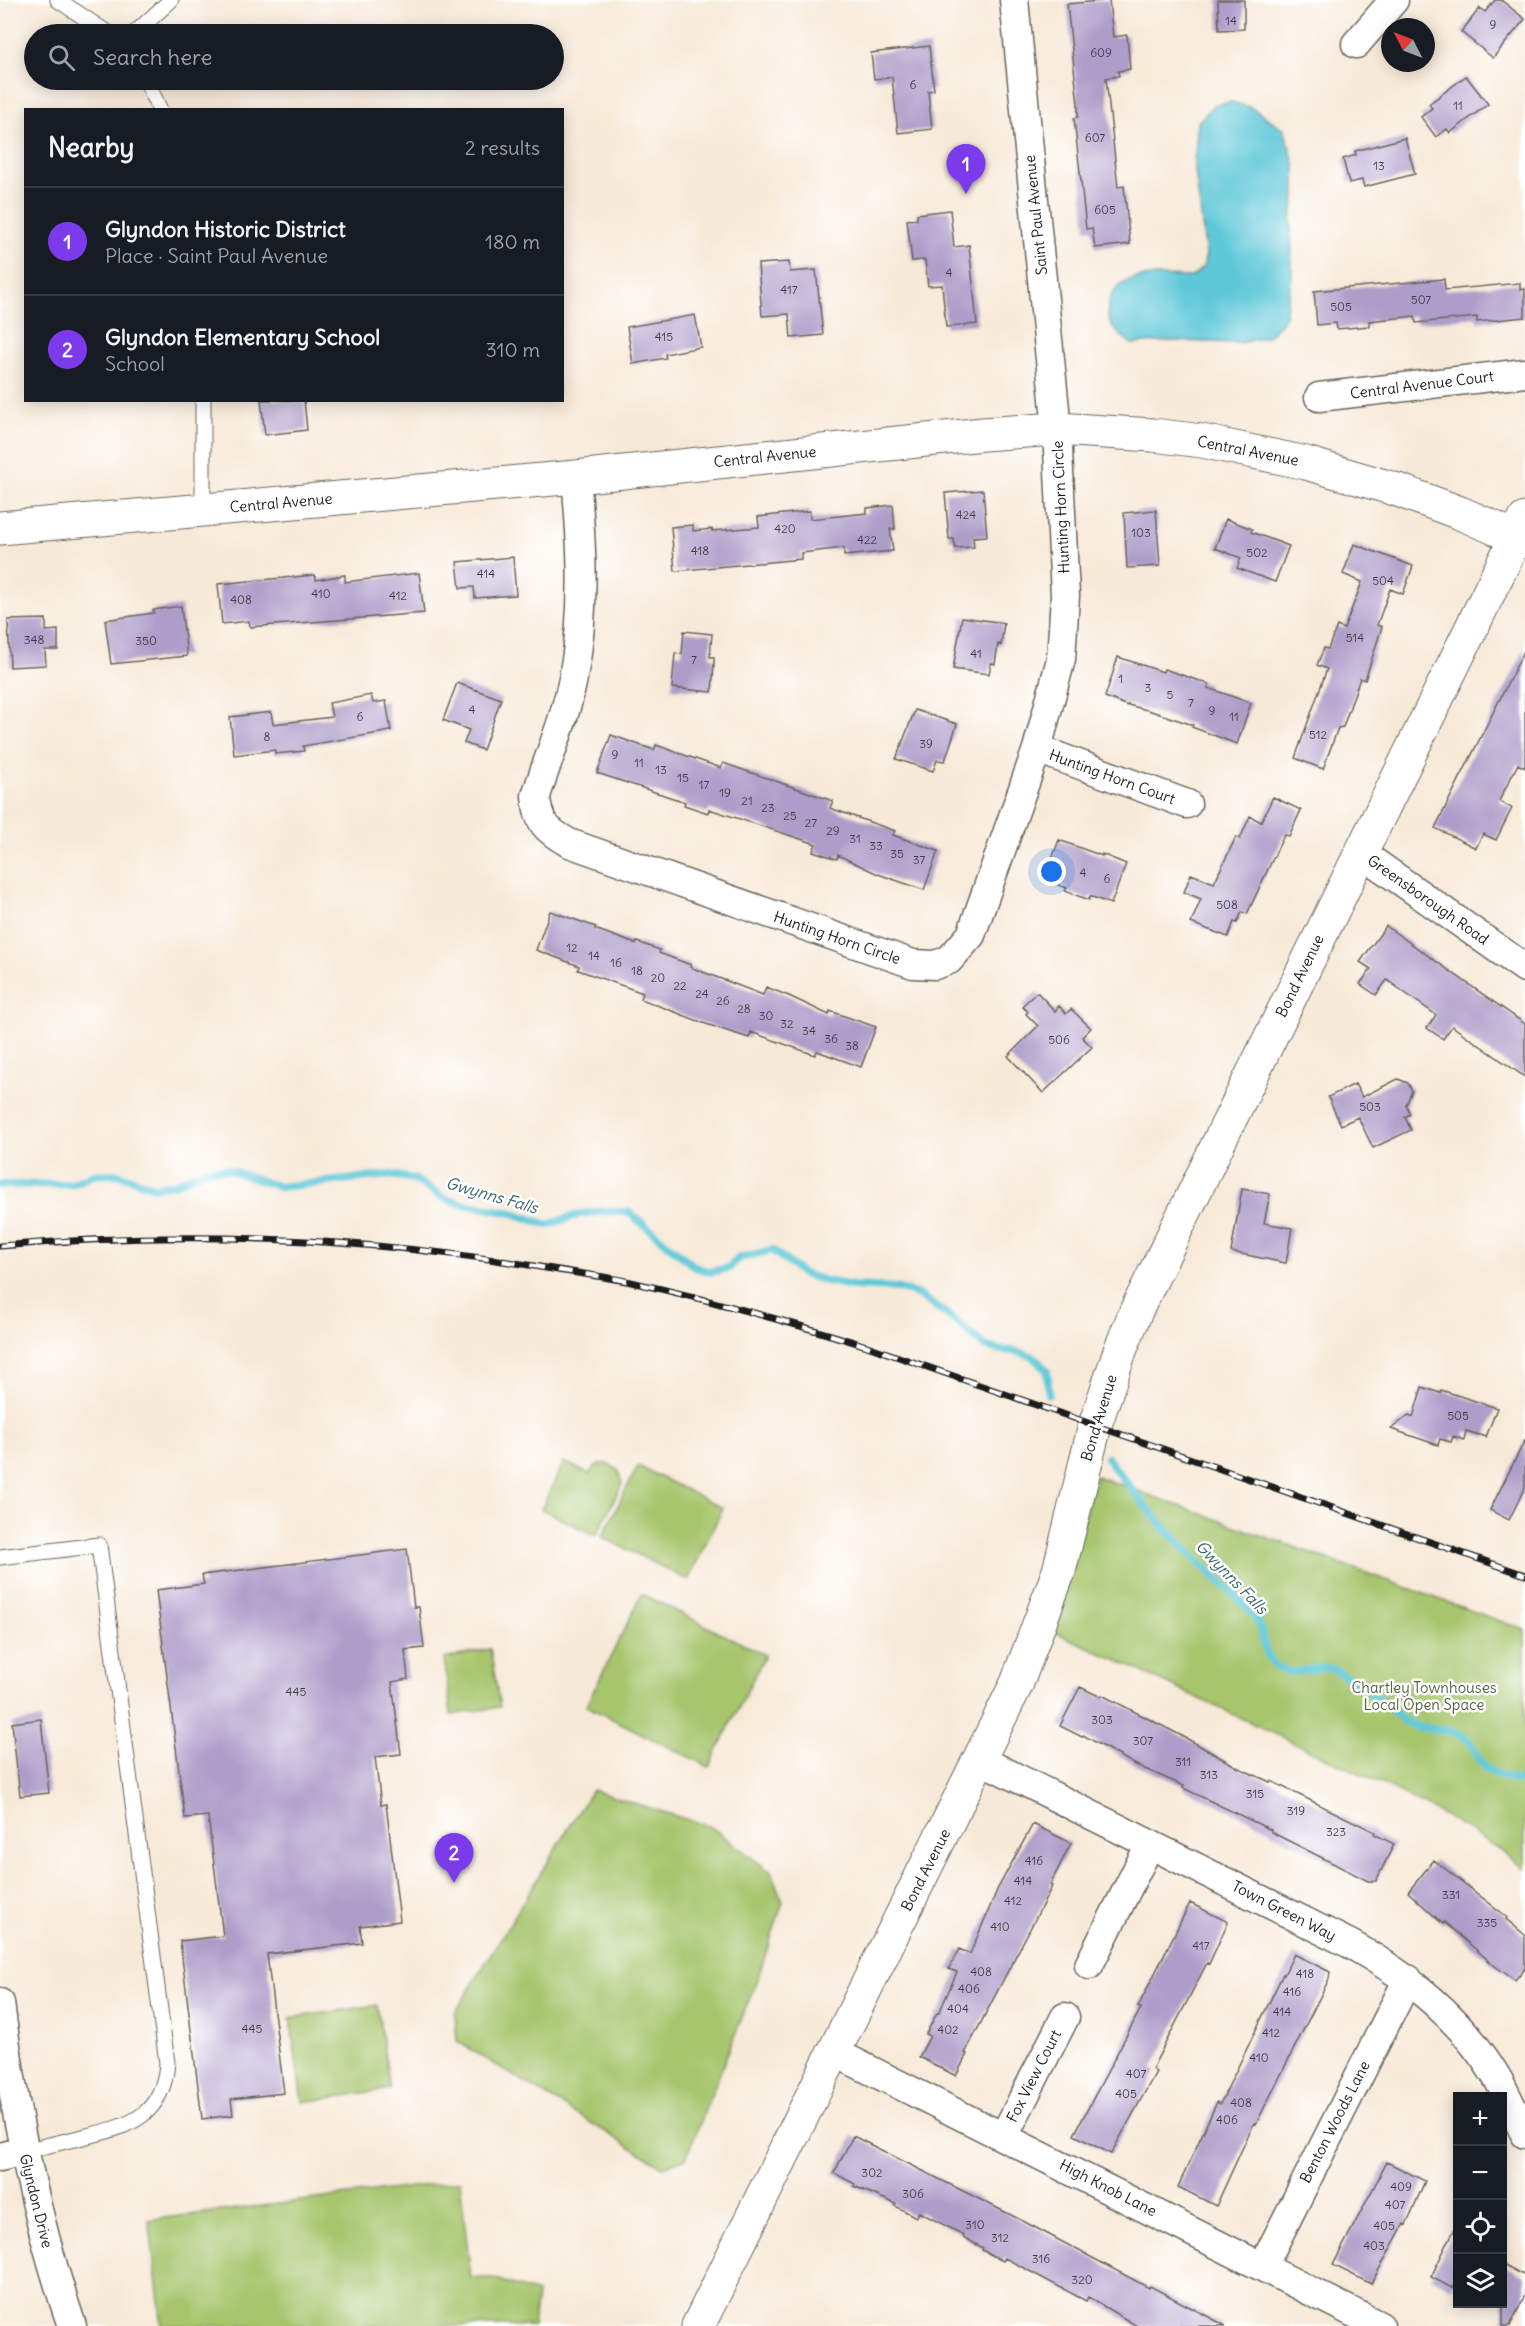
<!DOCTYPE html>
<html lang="en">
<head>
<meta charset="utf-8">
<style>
  :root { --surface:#171b24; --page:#20242c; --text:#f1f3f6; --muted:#9ea1a6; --line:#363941; --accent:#7c3aed }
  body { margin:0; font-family:Delius,sans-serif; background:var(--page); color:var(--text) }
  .controls { position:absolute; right:18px; bottom:18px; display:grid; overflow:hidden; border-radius:0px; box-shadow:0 3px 15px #0003 }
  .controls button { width:54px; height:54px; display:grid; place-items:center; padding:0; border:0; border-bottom:2px solid var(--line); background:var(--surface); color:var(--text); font:30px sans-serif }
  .compass { position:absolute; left:1381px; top:18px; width:54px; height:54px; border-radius:50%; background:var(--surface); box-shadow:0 3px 15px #0003; rotate:312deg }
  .you { position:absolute; left:1052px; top:872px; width:21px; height:21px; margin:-15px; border:4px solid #fff; border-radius:50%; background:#1a73e8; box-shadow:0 0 0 9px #1a73e833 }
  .badge { display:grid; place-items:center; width:39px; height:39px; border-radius:50%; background:var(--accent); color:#fff; font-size:20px; font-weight:700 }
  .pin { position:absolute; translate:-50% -50px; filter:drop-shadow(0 2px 3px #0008) }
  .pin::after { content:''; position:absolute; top:32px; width:21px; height:18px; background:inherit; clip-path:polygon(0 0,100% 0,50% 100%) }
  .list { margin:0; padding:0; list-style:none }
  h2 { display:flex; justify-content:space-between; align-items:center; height:78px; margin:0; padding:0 24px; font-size:26px }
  h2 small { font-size:20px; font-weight:400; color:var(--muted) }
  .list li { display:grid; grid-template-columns:39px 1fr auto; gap:18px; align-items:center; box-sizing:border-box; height:108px; padding:0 24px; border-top:2px solid var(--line) }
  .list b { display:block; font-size:22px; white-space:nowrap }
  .list p { margin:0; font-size:20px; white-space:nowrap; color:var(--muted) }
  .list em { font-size:20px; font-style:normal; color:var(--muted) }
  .icon { flex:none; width:33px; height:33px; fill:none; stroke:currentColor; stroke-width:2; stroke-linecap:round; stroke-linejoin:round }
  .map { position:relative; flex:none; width:1525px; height:2326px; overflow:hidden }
  .search { position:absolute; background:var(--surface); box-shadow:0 3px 15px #0003; left:24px; top:24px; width:540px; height:66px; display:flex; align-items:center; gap:15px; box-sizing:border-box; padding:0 21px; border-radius:33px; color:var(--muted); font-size:22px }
  .panel { position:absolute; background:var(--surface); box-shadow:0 3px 15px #0003; left:24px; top:108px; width:540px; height:294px; border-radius:0px }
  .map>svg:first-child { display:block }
</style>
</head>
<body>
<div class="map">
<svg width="1525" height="2326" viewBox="0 0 1525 2326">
  <rect width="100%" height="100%" fill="#fff"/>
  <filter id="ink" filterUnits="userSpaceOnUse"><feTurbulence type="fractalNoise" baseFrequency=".0167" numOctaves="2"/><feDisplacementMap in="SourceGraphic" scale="12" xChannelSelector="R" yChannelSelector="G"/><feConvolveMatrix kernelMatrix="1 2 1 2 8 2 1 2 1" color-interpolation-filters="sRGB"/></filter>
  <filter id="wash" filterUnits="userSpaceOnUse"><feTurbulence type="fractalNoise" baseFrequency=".008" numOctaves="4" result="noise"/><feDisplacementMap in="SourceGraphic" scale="24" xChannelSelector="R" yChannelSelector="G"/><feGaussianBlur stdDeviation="1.35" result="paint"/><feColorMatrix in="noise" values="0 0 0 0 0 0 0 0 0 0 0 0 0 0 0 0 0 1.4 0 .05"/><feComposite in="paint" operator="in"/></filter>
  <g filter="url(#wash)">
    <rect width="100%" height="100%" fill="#f7e9d7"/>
    <path fill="#a6c56c" stroke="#617044" stroke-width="1.5" d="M564 1462 589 1474C597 1461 606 1461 618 1470L622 1484 596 1536 541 1509Z
      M638 1466 723 1508 688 1580 602 1537Z
      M1096 1476 1525 1630V1869C1464 1820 1392 1789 1322 1756 1233 1714 1143 1672 1053 1631Z
      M642 1594 765 1655 709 1767 586 1706Z
      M490 1649 500 1707 451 1715 444 1659Z
      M592 1790 711 1827 771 1872 783 1902 757 1980 686 2158 663 2167 457 2041 455 2013Z
      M377 2005 390 2089 302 2102 290 2018Z
      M460 2181 471 2278H493L537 2293 533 2326H162L149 2220Z"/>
    <path fill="#5ec8d8" stroke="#3d727a" stroke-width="1.5" d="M1232 102 1252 108 1284 129 1295 166V199L1291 220 1292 275 1285 318 1269 336 1240 343 1172 341 1132 344C1119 334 1105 326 1108 307 1115 267 1161 277 1192 277L1203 267 1206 255 1194 162 1198 122 1214 105Z"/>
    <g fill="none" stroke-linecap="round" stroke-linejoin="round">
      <path stroke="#5ec8d8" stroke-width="8" d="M0 1185 71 1184 93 1175 118 1174 154 1187 175 1184 205 1170 226 1169 280 1187 390 1175 414 1179 444 1198 462 1204 512 1213 548 1225 580 1214 605 1211 629 1212 695 1267 710 1272 729 1268 739 1258 772 1250 803 1274 826 1281 853 1286 896 1288 917 1294 945 1313 985 1346 999 1350 1014 1351 1032 1356 1047 1370 1049 1394
        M1107 1458C1132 1490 1157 1522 1187 1551 1208 1572 1233 1591 1253 1614 1265 1628 1259 1648 1273 1663 1292 1684 1319 1659 1337 1671 1352 1680 1368 1690 1382 1701 1390 1707 1397 1716 1406 1722 1425 1733 1450 1725 1467 1739 1474 1745 1476 1754 1481 1762 1491 1776 1509 1780 1525 1781"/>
    </g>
    <g id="blocks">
      <path fill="#ad9dc9" d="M1109 0 1113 37 1127 35 1130 69 1118 71 1119 76 1106 78 1118 187 1124 186 1130 244 1095 248 1092 228 1086 229 1082 191 1074 118 1078 117V104L1067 4Z
        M1218 0H1244V29L1219 30Z
        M1495 0H1501L1525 19 1493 58 1461 32 1480 8 1485 12Z
        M929 46 934 90 928 91 932 129 898 133 892 77 874 79 871 53Z
        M1466 76 1488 104 1450 133 1447 129 1436 137 1421 117 1432 108 1429 104Z
        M1405 138 1415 174 1364 187 1362 180 1349 183 1343 159 1356 155 1355 151Z
        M950 210 954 247 969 245 977 324 946 327 942 285 928 286 925 260 912 261 907 220 917 219V214Z
        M789 262 790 272 816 270 823 335 791 338 789 314 762 316 758 264Z
        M1444 279 1445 290 1520 283V290L1525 289V317L1477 322V317L1416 323 1415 316 1369 321V326L1337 329 1336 323 1317 325 1314 291Z
        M695 315 701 347 665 354 666 358 633 364 627 327Z
        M261 400H304L307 430 265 435Z
        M983 490 987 536 973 537 974 547 955 548 954 539H949L945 493Z
        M893 505 895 529H890L893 551 844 556V548L801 553V559L675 571 671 527 693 525V531L712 529V531L759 527 758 517 810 511V519L867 513V508Z
        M1156 510 1160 566 1127 568 1124 513Z
        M1226 519 1252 529 1251 532 1289 546 1275 582 1237 568 1241 558 1215 548Z
        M1354 544 1413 566 1403 594 1390 589 1377 625 1382 627 1365 680 1360 678 1343 727 1338 728 1323 769 1295 758 1327 669 1317 665 1324 648 1328 649 1337 626 1344 629 1362 582 1343 574Z
        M513 557 516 595 475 598 474 587 460 588 457 562Z
        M419 573 424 613 250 627 249 621 222 624 218 584 315 575 316 580 345 575V582Z
        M181 606 187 656 111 664 105 620 154 613 153 610Z
        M962 617 1004 623 1001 645 998 644 995 664 991 663 989 674 953 669Z
        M46 619V631L58 630V650H45L46 665 10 667 8 620Z
        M684 631 712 634 710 657H714V663L712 692 672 688 675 653 682 654Z
        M1525 649V768L1518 764 1499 801 1512 808 1496 840 1483 834 1476 848 1435 828Z
        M1118 657 1163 672 1164 669 1209 684 1208 688 1251 703 1237 744 1192 727 1193 725 1151 711 1128 705V706L1105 697Z
        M457 683 501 699 483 750 464 743 469 730 443 720Z
        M371 695 373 703 386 701 391 731 303 746 304 751 275 754V750L234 755 230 717 271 712 273 724 332 717 329 703Z
        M915 710 957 724 945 761 937 760 933 771 896 759Z
        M611 735 654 750 656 745 721 768 723 763 790 786 833 801 830 808 895 831 893 835 938 851 924 890 878 874 838 855 837 859 813 851 816 844 709 809 708 813 684 805 685 802 597 773Z
        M1273 797 1301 810 1289 836 1284 835 1247 914 1242 912 1237 923 1234 922 1228 937 1191 923 1201 899 1184 892 1191 874 1214 883 1236 837 1240 839 1250 816 1261 822Z
        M1059 840 1102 856V854L1126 864 1111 904 1090 896 1089 900 1065 891 1067 888 1044 880Z
        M550 911 596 927 595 929 636 944 637 942 660 950 659 953 691 965 690 967 763 995 766 987 789 996 829 1015 830 1011 876 1027 861 1067 817 1051 815 1055 751 1032 749 1038 706 1024 641 999 643 993 578 970 579 966 536 950Z
        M1386 926 1525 1024V1077L1452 1026 1443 1039 1427 1028 1436 1015 1387 980 1376 995 1360 984 1371 969 1360 962Z
        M1037 992 1055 1011 1059 1006 1066 1014 1071 1009 1091 1028 1082 1037 1092 1047 1043 1093 1008 1056 1038 1026 1026 1014 1028 1012 1022 1006Z
        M1398 1079 1408 1083 1412 1091 1406 1105 1410 1114 1405 1117 1411 1130 1373 1148 1358 1117 1341 1125 1328 1097 1355 1084 1362 1097Z
        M1242 1189 1270 1194 1264 1223 1292 1228 1286 1263 1231 1252Z
        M1422 1387 1440 1393 1441 1390 1497 1408 1486 1437 1466 1431 1464 1440 1453 1436 1451 1442 1440 1439 1438 1445 1391 1429 1409 1415 1413 1417Z
        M1525 1440V1487L1509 1520 1490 1510Z
        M407 1549 414 1607H419L424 1648 405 1650 408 1679 392 1682 401 1754 375 1757 381 1805 386 1804 400 1921 360 1926 362 1943 267 1954 284 2093 231 2099 233 2115 202 2119 180 1941 223 1936 208 1816 185 1818 156 1590 204 1584 202 1575Z
        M1080 1687 1101 1697 1102 1695 1184 1737 1239 1768 1270 1782 1271 1781 1375 1832 1374 1834 1394 1844 1376 1881H1368L1271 1832V1830L1183 1788 1184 1786 1136 1765 1083 1735 1082 1737 1060 1726Z
        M41 1719 49 1793 20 1796 12 1723Z
        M1033 1824 1071 1843 1050 1885 1052 1886 1042 1906 965 2053 967 2054 956 2076 919 2057 930 2036 926 2034 937 2013H939L957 1972 949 1969 959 1949 970 1954 998 1888Z
        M1434 1860 1507 1917 1506 1919 1525 1935V1968L1515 1980 1495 1966 1444 1922 1443 1924 1408 1892Z
        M1190 1903 1228 1922 1209 1964 1207 1963 1152 2069 1156 2072 1111 2154 1074 2135 1141 2008 1138 2007Z
        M1294 1954 1330 1972 1329 1979 1256 2124 1254 2123 1216 2206 1178 2187 1217 2102 1220 2104 1283 1974 1284 1975Z
        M853 2136 1023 2221 1149 2288 1150 2286 1226 2326H1137L1088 2297 1086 2301 1005 2258 1003 2261 982 2250 983 2248 963 2237 964 2235 919 2212 916 2217 895 2206 896 2204 854 2186 855 2184 834 2173Z
        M1387 2162 1425 2181 1406 2225 1404 2224 1371 2284 1333 2265Z
        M1458 2222V2277L1452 2288 1431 2277Z
        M1503 2264 1525 2276V2295L1510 2326H1503Z"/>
    </g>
  </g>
  <g filter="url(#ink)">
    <use href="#blocks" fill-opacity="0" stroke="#69645d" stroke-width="1.5"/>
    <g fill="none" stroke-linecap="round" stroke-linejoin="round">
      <defs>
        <path id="service" d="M58 0 109 34
          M134 34 171 0
          M146 80 160 110
          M203 400V510
          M0 1557 99 1545 167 2063C163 2115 131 2126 87 2136 66 2141 45 2146 24 2151"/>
        <path id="minor" d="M1356 44 1394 0
          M1319 397 1525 373
          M576 477C582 546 586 610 573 678 566 717 548 758 536 796 538 823 546 830 569 843L913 964 935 965 949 960 971 935 1037 749 1061 659 1065 596 1057 429 1014 0
          M1037 749 1187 804
          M1361 853 1525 968
          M981 1760 1350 1944C1410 1977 1460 2017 1496 2076 1507 2094 1515 2115 1525 2134
          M1089 1965 1150 1844
          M0 2003C14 2112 36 2221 72 2326
          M834 2052 1380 2326
          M1004 2136 1065 2017
          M0 2157 24 2151
          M1263 2266 1408 1979"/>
        <path id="tertiary" d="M698 2326 1017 1683 1059 1571 1095 1425 1121 1348 1136 1311 1525 519"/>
        <path id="secondary" d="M0 528 576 477 983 434 1057 429 1153 435 1202 441 1306 463 1398 490 1460 513 1525 541"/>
      </defs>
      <use href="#service" stroke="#69645d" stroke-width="17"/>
      <use href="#minor" stroke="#69645d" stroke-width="31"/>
      <use href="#tertiary" stroke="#69645d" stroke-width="35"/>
      <use href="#secondary" stroke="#69645d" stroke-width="35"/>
      <use href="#service" stroke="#fff" stroke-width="15"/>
      <use href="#minor" stroke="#fff" stroke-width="28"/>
      <use href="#tertiary" stroke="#fff" stroke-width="33"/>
      <use href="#secondary" stroke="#fff" stroke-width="33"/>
      <defs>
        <path id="rail" d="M0 1246C182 1230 365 1237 546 1268 574 1273 603 1276 631 1282 711 1300 789 1322 867 1346L1525 1575"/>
      </defs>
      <use href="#rail" stroke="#1c1c1c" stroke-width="7"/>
      <use href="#rail" stroke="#fff" stroke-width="4.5" stroke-dasharray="14" stroke-linecap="butt"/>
    </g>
  </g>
  <g text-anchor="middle" stroke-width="5" stroke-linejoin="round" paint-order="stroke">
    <g font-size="12" fill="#403c47">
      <text x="1231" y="25">14</text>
      <text x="1493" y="29">9</text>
      <text x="1101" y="57">609</text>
      <text x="913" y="89">6</text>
      <text x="1458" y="110">11</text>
      <text x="1095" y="142">607</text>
      <text x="1379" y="170">13</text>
      <text x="1105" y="214">605</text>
      <text x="949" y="277">4</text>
      <text x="789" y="294">417</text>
      <text x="1421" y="304">507</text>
      <text x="1341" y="311">505</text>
      <text x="664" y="341">415</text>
      <text x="966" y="519">424</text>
      <text x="785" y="533">420</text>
      <text x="1141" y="537">103</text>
      <text x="867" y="544">422</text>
      <text x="700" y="555">418</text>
      <text x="1257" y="557">502</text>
      <text x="486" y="578">414</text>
      <text x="1383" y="585">504</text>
      <text x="321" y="598">410</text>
      <text x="398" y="600">412</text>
      <text x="241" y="604">408</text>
      <text x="1355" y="642">514</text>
      <text x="34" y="644">348</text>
      <text x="146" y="645">350</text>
      <text x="976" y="658">41</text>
      <text x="694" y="664">7</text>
      <text x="1121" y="683">1</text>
      <text x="1148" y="692">3</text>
      <text x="1170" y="699">5</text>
      <text x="1191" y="707">7</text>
      <text x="472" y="714">4</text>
      <text x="1212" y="715">9</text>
      <text x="360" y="721">6</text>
      <text x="1234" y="721">11</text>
      <text x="1318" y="739">512</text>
      <text x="267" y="741">8</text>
      <text x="926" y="748">39</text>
      <text x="615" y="759">9</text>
      <text x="639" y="767">11</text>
      <text x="661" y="774">13</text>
      <text x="683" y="782">15</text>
      <text x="704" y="789">17</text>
      <text x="725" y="797">19</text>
      <text x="747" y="805">21</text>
      <text x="768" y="812">23</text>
      <text x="790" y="820">25</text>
      <text x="811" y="827">27</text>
      <text x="833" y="835">29</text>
      <text x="855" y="843">31</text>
      <text x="876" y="850">33</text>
      <text x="897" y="858">35</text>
      <text x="919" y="864">37</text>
      <text x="1083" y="877">4</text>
      <text x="1107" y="883">6</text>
      <text x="1227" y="909">508</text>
      <text x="572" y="952">12</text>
      <text x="594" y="960">14</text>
      <text x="616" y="967">16</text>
      <text x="637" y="975">18</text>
      <text x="658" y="982">20</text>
      <text x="680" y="990">22</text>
      <text x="702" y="998">24</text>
      <text x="723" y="1005">26</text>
      <text x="744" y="1013">28</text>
      <text x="766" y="1020">30</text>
      <text x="787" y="1028">32</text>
      <text x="809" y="1035">34</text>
      <text x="831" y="1043">36</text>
      <text x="1059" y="1044">506</text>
      <text x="852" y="1050">38</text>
      <text x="1370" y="1111">503</text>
      <text x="1458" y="1420">505</text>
      <text x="296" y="1696">445</text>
      <text x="1102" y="1724">303</text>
      <text x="1143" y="1745">307</text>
      <text x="1183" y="1766">311</text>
      <text x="1209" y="1779">313</text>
      <text x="1255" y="1798">315</text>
      <text x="1296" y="1815">319</text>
      <text x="1336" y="1836">323</text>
      <text x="1034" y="1865">416</text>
      <text x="1023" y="1885">414</text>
      <text x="1451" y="1899">331</text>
      <text x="1013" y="1905">412</text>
      <text x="1487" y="1927">335</text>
      <text x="1000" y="1931">410</text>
      <text x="1201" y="1950">417</text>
      <text x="981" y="1976">408</text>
      <text x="1305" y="1978">418</text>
      <text x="969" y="1993">406</text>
      <text x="1292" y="1996">416</text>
      <text x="958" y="2013">404</text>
      <text x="1282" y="2016">414</text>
      <text x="252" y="2033">445</text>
      <text x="948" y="2034">402</text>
      <text x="1271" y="2037">412</text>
      <text x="1259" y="2062">410</text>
      <text x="1136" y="2078">407</text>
      <text x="1126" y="2098">405</text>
      <text x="1241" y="2107">408</text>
      <text x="1227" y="2124">406</text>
      <text x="872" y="2177">302</text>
      <text x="1401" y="2191">409</text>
      <text x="913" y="2198">306</text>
      <text x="1395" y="2209">407</text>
      <text x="975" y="2229">310</text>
      <text x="1384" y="2230">405</text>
      <text x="1000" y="2242">312</text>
      <text x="1374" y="2250">403</text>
      <text x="1041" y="2263">316</text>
      <text x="1082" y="2284">320</text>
    </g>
    <g font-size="15" fill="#1c1c1c" stroke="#fff">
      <text transform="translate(1036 215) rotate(-96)" y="5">Saint Paul Avenue</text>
      <text transform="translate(1422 385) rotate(-7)" y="5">Central Avenue Court</text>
      <text transform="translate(1248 451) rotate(11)" y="5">Central Avenue</text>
      <text transform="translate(765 457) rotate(-6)" y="5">Central Avenue</text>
      <text transform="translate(281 503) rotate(-5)" y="5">Central Avenue</text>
      <text transform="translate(1061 507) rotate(-93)" y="5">Hunting Horn Circle</text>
      <text transform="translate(1112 777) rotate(20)" y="5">Hunting Horn Court</text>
      <text transform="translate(1428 900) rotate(35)" y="5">Greensborough Road</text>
      <text transform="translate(837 938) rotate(19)" y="5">Hunting Horn Circle</text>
      <text transform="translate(1300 976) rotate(-64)" y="5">Bond Avenue</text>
      <text transform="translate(1099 1418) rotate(-73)" y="5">Bond Avenue</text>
      <text transform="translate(926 1870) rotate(-63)" y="5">Bond Avenue</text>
      <text transform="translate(1284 1911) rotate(27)" y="5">Town Green Way</text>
      <text transform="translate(1034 2076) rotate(-63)" y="5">Fox View Court</text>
      <text transform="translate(1335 2122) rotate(-63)" y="5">Benton Woods Lane</text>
      <text transform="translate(1108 2188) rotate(27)" y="5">High Knob Lane</text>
      <text transform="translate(36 2201) rotate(76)" y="5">Glyndon Drive</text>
    </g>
    <g font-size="15" fill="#53603c" stroke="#fff">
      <text x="1424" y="1693">Chartley Townhouses<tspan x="1424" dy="17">Local Open Space</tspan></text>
    </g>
    <g font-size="16" font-style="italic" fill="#366167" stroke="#fff">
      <text transform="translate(492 1195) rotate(16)" y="6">Gwynns Falls</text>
      <text transform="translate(1232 1577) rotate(46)" y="6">Gwynns Falls</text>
    </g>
  </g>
</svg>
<div class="controls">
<button>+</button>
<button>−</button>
<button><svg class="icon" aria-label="locate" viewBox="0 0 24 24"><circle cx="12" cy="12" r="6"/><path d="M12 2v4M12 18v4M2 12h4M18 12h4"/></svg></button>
<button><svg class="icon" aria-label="layers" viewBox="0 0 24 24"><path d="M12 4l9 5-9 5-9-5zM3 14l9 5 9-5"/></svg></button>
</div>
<svg class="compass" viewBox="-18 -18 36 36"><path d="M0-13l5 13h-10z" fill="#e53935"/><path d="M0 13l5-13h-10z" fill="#9ea1a6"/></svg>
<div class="you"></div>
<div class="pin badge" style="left:966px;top:194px">1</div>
<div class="pin badge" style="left:454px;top:1883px">2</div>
<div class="search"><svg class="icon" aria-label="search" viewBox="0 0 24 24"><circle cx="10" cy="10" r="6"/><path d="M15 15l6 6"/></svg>Search here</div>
<section class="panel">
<h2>Nearby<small>2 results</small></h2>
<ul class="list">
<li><span class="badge">1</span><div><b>Glyndon Historic District</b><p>Place · Saint Paul Avenue</p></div><em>180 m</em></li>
<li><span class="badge">2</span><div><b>Glyndon Elementary School</b><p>School</p></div><em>310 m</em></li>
</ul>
</section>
</div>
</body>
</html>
